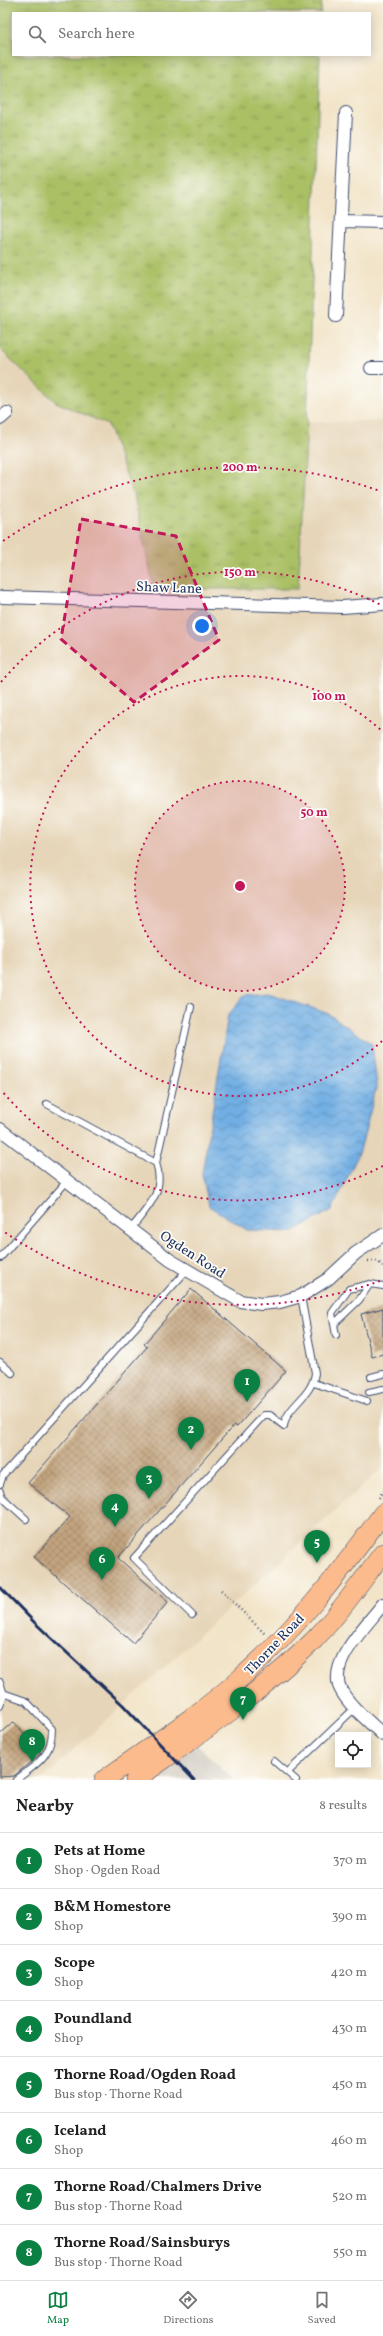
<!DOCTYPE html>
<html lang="en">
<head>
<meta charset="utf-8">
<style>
  :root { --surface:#fff; --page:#f2f2f2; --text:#222; --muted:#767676; --line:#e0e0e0; --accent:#0b8043 }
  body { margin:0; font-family:Vollkorn,serif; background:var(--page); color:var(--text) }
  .controls { position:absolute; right:12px; bottom:12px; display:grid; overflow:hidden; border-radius:0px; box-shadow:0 2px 10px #0003 }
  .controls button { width:36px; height:36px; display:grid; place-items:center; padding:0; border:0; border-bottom:1px solid var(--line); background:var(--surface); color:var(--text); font:20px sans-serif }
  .you { position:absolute; left:202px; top:626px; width:14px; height:14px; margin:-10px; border:3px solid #fff; border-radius:50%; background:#1a73e8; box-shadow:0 0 0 6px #1a73e833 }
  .badge { display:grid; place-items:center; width:26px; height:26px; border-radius:50%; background:var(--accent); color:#fff; font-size:13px; font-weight:700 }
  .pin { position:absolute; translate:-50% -33px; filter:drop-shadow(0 1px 2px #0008) }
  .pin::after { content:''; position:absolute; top:21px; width:14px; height:12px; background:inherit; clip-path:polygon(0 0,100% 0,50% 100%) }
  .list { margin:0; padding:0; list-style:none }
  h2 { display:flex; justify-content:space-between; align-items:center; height:52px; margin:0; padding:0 16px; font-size:17px }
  h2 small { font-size:13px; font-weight:400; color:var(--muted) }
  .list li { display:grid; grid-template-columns:26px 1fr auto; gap:12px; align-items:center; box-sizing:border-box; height:56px; padding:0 16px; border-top:1px solid var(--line) }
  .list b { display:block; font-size:15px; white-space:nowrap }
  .list p { margin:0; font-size:13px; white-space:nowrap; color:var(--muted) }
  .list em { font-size:13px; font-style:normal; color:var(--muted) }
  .icon { flex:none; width:22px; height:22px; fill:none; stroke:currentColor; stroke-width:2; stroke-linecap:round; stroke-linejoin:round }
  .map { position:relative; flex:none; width:383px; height:1780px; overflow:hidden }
  .search { position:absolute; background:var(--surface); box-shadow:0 2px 10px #0003; left:12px; right:12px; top:12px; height:44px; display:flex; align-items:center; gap:10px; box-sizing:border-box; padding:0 14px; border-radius:0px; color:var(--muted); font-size:15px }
  .sheet { height:500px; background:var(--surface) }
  nav { display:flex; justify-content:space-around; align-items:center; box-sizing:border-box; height:56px; border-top:1px solid var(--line); background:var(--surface); font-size:11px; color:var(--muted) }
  nav a { display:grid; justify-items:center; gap:2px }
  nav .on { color:var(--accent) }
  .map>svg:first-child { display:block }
</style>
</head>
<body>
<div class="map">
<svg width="383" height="1780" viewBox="0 0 383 1780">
  <defs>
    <pattern id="grass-tufts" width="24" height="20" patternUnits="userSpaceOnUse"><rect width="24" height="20" fill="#aac065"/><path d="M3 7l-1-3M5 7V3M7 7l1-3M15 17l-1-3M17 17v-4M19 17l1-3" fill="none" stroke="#8a9c56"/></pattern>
    <pattern id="water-waves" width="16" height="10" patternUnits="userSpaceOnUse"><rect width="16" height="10" fill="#71aee3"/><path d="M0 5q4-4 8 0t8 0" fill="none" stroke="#5c8ebb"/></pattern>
    <pattern id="building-cross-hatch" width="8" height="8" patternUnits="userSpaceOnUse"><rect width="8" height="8" fill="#c3a47e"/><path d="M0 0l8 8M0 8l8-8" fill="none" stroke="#9e866a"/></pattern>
  </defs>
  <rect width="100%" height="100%" fill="#fdfcf7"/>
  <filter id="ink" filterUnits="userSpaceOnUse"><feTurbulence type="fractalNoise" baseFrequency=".025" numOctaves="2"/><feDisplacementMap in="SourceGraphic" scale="8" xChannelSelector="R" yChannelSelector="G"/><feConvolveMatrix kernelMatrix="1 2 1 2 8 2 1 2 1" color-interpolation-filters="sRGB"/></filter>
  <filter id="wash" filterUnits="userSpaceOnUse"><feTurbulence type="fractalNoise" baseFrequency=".012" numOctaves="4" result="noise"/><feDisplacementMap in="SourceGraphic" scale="16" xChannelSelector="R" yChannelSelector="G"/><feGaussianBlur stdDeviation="0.9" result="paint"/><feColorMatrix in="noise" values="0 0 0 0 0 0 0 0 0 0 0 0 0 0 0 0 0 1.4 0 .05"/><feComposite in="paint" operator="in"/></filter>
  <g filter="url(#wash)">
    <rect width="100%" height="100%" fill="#f2e4c8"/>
    <path fill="#e6d5b8" d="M0 349 56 402 108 425 134 496 298 588 307 422 383 421V1467L41 1780H0Z"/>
    <path fill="#cac3b8" d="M195 1743 234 1780H153Z"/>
    <path fill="url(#grass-tufts)" stroke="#627862" d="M0 0H322L321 13H13V55H320L307 422 298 589H154L134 496 108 425 56 402 0 349Z"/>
    <path fill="url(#water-waves)" stroke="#466ea0" d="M269 993 329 1014 372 1044 377 1085 360 1151 332 1210 292 1232 247 1230 209 1206 202 1174 228 1015 245 995Z"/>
    <g id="blocks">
      <path fill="url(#building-cross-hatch)" d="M191 1289 286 1371 237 1427 234 1425 118 1558 168 1602 133 1643 34 1557 70 1517 28 1483 147 1347 144 1344Z
        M383 1308V1354L372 1357 361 1314Z
        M14 1722 41 1753 14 1776 0 1777V1734Z"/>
    </g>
  </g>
  <g filter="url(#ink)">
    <use href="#blocks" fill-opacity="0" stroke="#3b4a6e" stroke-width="1"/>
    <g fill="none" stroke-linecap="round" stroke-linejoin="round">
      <defs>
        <path id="service" d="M47 1104 156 1163C166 1192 147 1208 130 1230
          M156 1163 191 1007
          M0 1258 68 1180
          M334 1324 359 1300 370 1284
          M336 1335 332 1313 349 1289 370 1284 383 1286
          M0 1362 12 1373
          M371 1377 383 1374
          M314 1383 367 1401
          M369 1392 383 1389
          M0 1484 3 1475 187 1270
          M0 1491 2 1497 26 1519
          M192 1615 134 1558 264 1415H270L284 1426C286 1406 312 1397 315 1373L301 1296
          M0 1682 4 1695 0 1706
          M0 1692 26 1701 52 1729C52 1757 36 1764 16 1780
          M274 1761 296 1780
          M288 1772 355 1708"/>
        <path id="minor" d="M341 221 383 222
          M336 316 346 113
          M371 368H383
          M0 419 7 413
          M2 597 343 607 383 604
          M0 1129 170 1260 240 1301 261 1304 280 1302 301 1296 328 1279 356 1253 383 1235
          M383 1604C368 1624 326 1664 341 1690 350 1707 369 1721 383 1735"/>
        <path id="trunk" d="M104 1780C148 1748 195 1718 236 1682 293 1633 339 1574 383 1513
          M135 1780C195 1737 258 1695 311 1643 338 1616 360 1583 383 1553"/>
      </defs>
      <use href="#service" stroke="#3b4a6e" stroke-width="8"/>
      <use href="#minor" stroke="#3b4a6e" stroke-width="14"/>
      <use href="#trunk" stroke="#3b4a6e" stroke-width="20"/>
      <path stroke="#3b4a6e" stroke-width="2.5" stroke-dasharray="1 3" stroke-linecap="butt" d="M368 1261H377L383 1266
        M379 1498 383 1491
        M221 1590 265 1634"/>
      <use href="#service" stroke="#fff" stroke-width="6"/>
      <use href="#minor" stroke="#fff" stroke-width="12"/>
      <use href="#trunk" stroke="#fbbb8d" stroke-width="19"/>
      <path stroke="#1b2f5e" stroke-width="3" d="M0 1587 34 1622 123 1705 194 1780"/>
    </g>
  </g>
  <path fill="#c2185b" fill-opacity="0.2" stroke="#c2185b" stroke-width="3" stroke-dasharray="8 5" stroke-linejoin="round" d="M81 519 176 536 219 640 134 702 61 639Z"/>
  <circle cx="240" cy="886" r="105" fill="#c2185b" fill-opacity=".12"/>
  <g fill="none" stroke="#c2185b" stroke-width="2" stroke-dasharray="2 4">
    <circle cx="240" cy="886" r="105"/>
    <path d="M382 1041A210 210 0 1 1 382 731"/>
    <path d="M383 1166A314 314 0 0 1 1 1090M1 682A314 314 0 0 1 383 606"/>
    <path d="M380 1281A419 419 0 0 1 3 1231M3 541A419 419 0 0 1 380 491"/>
  </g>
  <g text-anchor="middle" stroke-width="3.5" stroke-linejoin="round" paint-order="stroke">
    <g font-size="14" fill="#1b2f5e" stroke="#fdfcf7">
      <text transform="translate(169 587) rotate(2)" y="5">Shaw Lane</text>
      <text transform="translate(193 1254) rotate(33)" y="5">Ogden Road</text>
      <text transform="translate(274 1644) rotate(-46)" y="5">Thorne Road</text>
    </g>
  </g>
  <circle cx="240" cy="886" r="6" fill="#c2185b" stroke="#fdfcf7" stroke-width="2"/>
  <g font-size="12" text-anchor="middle" font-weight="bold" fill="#c2185b" stroke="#fdfcf7" stroke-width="3.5" stroke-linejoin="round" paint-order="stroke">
    <text x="240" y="471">200 m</text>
    <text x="240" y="576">150 m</text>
    <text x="329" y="700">100 m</text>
    <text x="314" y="816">50 m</text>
  </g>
</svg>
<div class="controls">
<button><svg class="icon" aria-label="locate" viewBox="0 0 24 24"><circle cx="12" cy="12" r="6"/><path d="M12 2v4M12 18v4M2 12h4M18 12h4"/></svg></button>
</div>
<div class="you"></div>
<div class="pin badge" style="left:247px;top:1402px">1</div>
<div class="pin badge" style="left:191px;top:1450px">2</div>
<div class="pin badge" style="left:149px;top:1499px">3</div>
<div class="pin badge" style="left:115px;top:1527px">4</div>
<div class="pin badge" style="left:317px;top:1563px">5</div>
<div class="pin badge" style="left:102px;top:1580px">6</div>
<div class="pin badge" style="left:243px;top:1720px">7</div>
<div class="pin badge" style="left:32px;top:1762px">8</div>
<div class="search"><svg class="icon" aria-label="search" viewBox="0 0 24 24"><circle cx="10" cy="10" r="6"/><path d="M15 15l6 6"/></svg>Search here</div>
</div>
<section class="sheet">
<h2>Nearby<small>8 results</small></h2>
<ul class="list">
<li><span class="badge">1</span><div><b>Pets at Home</b><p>Shop · Ogden Road</p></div><em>370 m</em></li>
<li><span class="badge">2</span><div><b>B&amp;M Homestore</b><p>Shop</p></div><em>390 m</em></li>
<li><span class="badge">3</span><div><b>Scope</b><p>Shop</p></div><em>420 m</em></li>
<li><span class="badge">4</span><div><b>Poundland</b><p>Shop</p></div><em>430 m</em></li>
<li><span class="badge">5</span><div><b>Thorne Road/Ogden Road</b><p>Bus stop · Thorne Road</p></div><em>450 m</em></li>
<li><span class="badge">6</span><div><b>Iceland</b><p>Shop</p></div><em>460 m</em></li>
<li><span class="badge">7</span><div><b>Thorne Road/Chalmers Drive</b><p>Bus stop · Thorne Road</p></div><em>520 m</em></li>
<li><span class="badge">8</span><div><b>Thorne Road/Sainsburys</b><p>Bus stop · Thorne Road</p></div><em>550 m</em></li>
</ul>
</section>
<nav>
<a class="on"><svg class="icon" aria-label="map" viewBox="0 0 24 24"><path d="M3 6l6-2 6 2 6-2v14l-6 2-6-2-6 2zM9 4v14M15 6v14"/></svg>Map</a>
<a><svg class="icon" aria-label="directions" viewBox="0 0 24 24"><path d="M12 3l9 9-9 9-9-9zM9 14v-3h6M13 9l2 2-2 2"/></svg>Directions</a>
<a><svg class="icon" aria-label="saved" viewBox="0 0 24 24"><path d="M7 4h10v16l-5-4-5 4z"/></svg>Saved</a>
</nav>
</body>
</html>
